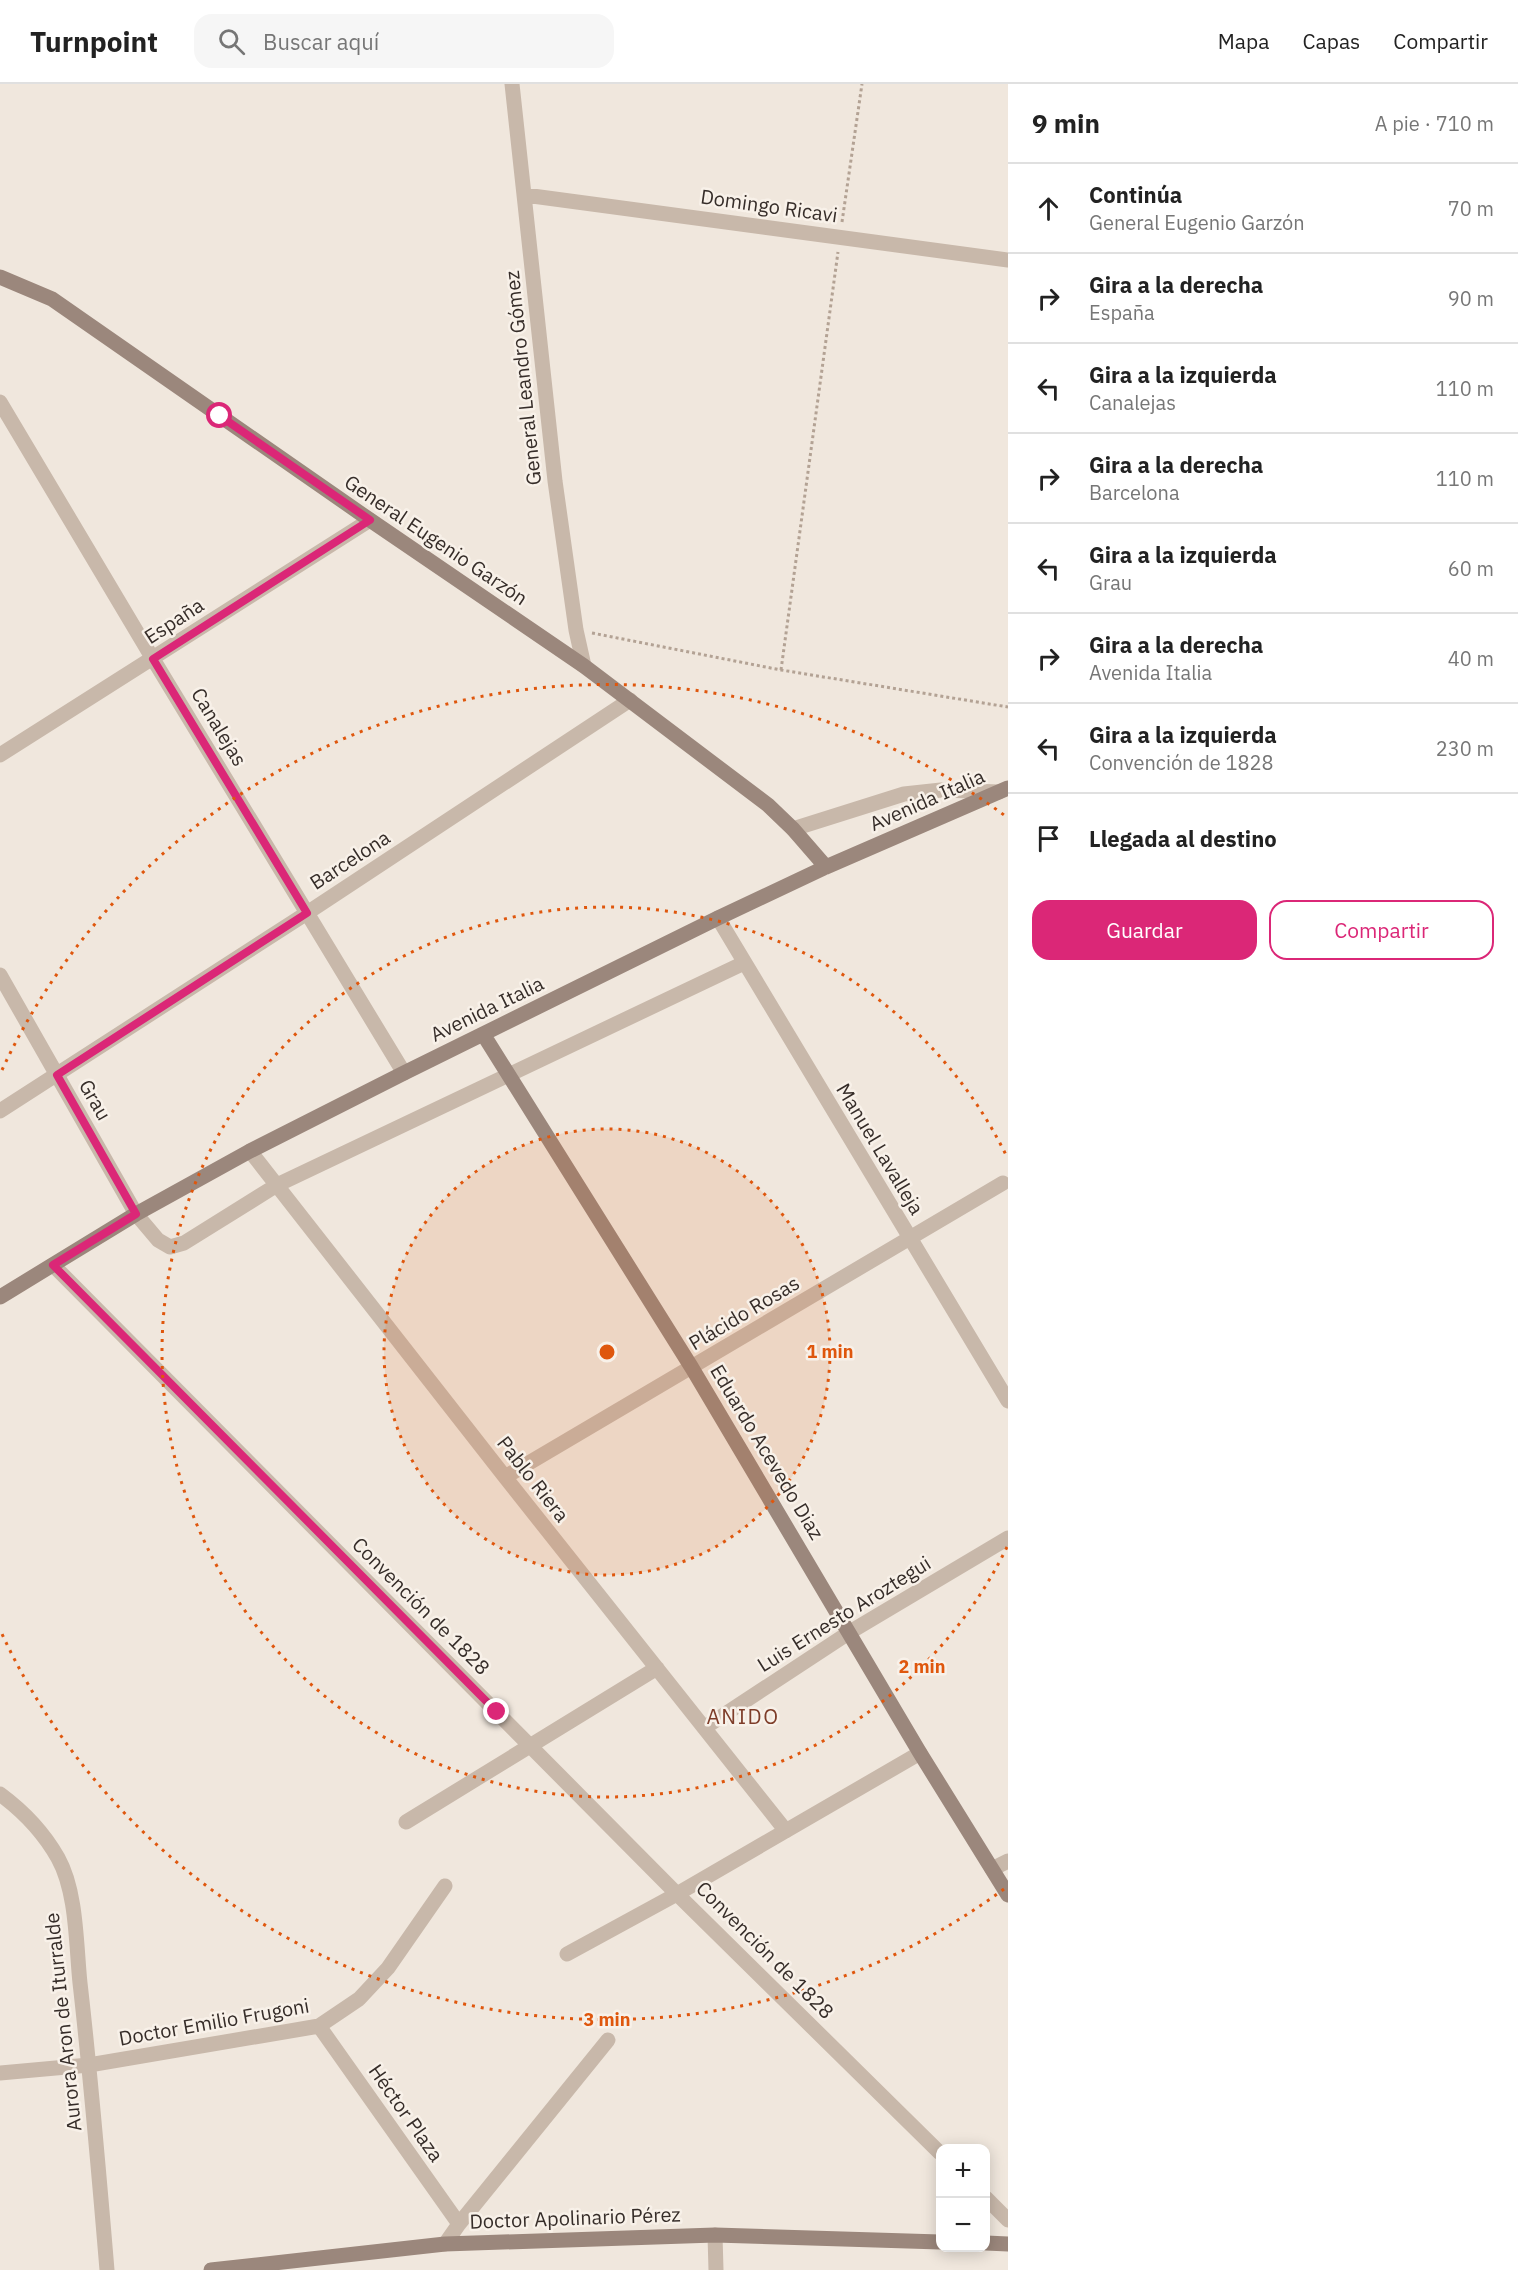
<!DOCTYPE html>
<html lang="es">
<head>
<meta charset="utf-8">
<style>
  :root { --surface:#fff; --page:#f6f6f6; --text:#222; --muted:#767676; --line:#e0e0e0; --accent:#db2777 }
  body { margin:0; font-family:"IBM Plex Sans",sans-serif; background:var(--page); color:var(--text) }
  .controls { position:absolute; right:18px; bottom:18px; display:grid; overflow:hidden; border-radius:12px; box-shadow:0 3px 15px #0003 }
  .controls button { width:54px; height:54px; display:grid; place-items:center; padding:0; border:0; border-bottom:2px solid var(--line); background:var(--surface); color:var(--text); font:30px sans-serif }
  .stop { position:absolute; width:18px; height:18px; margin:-14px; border:4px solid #db2777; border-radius:50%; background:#fff }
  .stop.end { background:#db2777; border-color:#fff; box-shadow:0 2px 6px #0008 }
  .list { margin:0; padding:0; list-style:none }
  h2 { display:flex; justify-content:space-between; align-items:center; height:78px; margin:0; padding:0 24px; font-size:26px }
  h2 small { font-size:20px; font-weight:400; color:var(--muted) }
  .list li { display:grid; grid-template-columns:39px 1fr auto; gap:18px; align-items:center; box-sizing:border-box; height:90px; padding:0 24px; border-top:2px solid var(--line) }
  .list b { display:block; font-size:22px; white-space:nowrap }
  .list p { margin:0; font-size:20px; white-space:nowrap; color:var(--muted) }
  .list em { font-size:20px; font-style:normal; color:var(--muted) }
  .actions { display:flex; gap:12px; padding:18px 24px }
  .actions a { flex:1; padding:14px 0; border:2px solid var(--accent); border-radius:18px; text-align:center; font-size:21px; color:var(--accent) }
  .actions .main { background:var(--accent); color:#fff }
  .icon { flex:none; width:33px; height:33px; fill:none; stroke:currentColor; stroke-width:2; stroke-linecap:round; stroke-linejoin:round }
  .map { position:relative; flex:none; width:1008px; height:2186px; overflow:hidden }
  header { display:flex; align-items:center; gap:36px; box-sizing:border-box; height:84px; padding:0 30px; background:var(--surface); border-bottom:2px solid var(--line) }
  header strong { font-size:28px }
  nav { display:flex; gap:33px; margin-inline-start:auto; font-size:21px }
  .search { width:420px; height:54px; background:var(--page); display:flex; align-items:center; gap:15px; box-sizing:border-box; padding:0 21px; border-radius:18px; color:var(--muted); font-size:22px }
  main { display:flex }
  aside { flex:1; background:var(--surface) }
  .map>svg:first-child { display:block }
</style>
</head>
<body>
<header>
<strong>Turnpoint</strong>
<div class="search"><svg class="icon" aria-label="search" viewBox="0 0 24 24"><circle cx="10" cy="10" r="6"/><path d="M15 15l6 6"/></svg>Buscar aquí</div>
<nav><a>Mapa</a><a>Capas</a><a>Compartir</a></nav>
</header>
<main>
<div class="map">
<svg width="1008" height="2186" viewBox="0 0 1008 2186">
  <rect width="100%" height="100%" fill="#f0e7dd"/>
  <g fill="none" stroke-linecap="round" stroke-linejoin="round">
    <path stroke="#b3a294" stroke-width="3" stroke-dasharray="3 3" stroke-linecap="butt" d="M842 138 862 0
      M592 549 781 586 1008 623
      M781 586 838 168"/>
    <path stroke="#c8b8aa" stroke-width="15" d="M512 0 555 397 576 546 584 582
      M525 111 1008 176
      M0 318 153 575 404 989
      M0 671 370 436
      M793 745 904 710 941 706 999 708
      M718 834 1008 1317
      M0 891 136 1130 158 1156 170 1163 184 1159 277 1101 744 879
      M0 1027 307 829 630 616
      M250 1067 505 1393 786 1747
      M53 1181 677 1810 940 2069
      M505 1393 1003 1099
      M704 1644 850 1548 1008 1454
      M0 1710C23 1727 44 1749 58 1774 77 1808 76 1861 80 1899 91 1995 99 2090 107 2186
      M406 1738 657 1584
      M992 1785 1008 1777
      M567 1870 677 1810 920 1669
      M319 1942 459 2140
      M0 1989 89 1981 319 1942 359 1915 388 1884 445 1802
      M986 2114 1008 2136
      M715 2151 716 2186
      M445 2160 459 2140 608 1956"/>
    <path stroke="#9b877c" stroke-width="15" d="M0 193 52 215 370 436 584 582 768 721 793 745 826 783
      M483 950 692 1284 920 1669 1008 1811
      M0 1213 136 1130 250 1067 404 989 718 834 826 783 1008 704
      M986 2159 1008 2160
      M211 2186 445 2160 715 2151 940 2158"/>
  </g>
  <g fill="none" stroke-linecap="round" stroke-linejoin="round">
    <path stroke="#db2777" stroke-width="8" d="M220 332 370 436 153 575 307 829 57 991 136 1130 53 1181 497 1628"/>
  </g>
  <circle cx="607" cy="1268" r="223" fill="#df570d" fill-opacity=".12"/>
  <g fill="none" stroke="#df570d" stroke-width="3" stroke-dasharray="3 6">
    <circle cx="607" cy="1268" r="223"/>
    <path d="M1007 1463A445 445 0 1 1 1007 1073"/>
    <path d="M1004 1805A668 668 0 0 1 2 1550M2 986A668 668 0 0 1 1004 731"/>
  </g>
  <g text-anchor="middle" stroke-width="5" stroke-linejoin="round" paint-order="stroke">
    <g font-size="20" fill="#362d29" stroke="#f8f1e9">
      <text transform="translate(769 122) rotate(8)" y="7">Domingo Ricavi</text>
      <text transform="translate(523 294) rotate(-96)" y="7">General Leandro Gómez</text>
      <text transform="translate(436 456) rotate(34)" y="7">General Eugenio Garzón</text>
      <text transform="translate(174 537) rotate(-33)" y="7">España</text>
      <text transform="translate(219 643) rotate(59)" y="7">Canalejas</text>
      <text transform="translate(927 716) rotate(-24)" y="7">Avenida Italia</text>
      <text transform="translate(350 776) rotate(-33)" y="7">Barcelona</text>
      <text transform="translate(487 925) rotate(-26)" y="7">Avenida Italia</text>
      <text transform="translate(95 1016) rotate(60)" y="7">Grau</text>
      <text transform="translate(880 1065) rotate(59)" y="7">Manuel Lavalleja</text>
      <text transform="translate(744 1229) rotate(-31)" y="7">Plácido Rosas</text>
      <text transform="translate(767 1368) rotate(59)" y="7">Eduardo Acevedo Diaz</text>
      <text transform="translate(533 1395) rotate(52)" y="7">Pablo Riera</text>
      <text transform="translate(421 1522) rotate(45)" y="7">Convención de 1828</text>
      <text transform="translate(844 1530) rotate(-32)" y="7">Luis Ernesto Aroztegui</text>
      <text transform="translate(765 1866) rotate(45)" y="7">Convención de 1828</text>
      <text transform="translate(63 1938) rotate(-96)" y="7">Aurora Aron de Iturralde</text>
      <text transform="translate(214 1938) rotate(-10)" y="7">Doctor Emilio Frugoni</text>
      <text transform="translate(406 2029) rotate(55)" y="7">Héctor Plaza</text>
      <text transform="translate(575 2134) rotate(-2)" y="7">Doctor Apolinario Pérez</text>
    </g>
    <g font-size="21" letter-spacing="1.5" fill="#7e3d29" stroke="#f8f1e9">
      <text x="743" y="1640">ANIDO</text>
    </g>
  </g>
  <circle cx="607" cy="1268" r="9" fill="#df570d" stroke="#f8f1e9" stroke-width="3"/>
  <g font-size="18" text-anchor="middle" font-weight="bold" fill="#df570d" stroke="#f8f1e9" stroke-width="5" stroke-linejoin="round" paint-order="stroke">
    <text x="830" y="1274">1 min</text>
    <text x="922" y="1589">2 min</text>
    <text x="607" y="1942">3 min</text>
  </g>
</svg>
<div class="controls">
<button>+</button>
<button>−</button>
</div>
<div class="stop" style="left:220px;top:332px"></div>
<div class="stop end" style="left:497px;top:1628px"></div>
</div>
<aside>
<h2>9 min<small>A pie · 710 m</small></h2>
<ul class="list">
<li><svg class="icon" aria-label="ahead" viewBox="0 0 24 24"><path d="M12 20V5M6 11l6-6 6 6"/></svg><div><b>Continúa</b><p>General Eugenio Garzón</p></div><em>70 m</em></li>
<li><svg class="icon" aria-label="right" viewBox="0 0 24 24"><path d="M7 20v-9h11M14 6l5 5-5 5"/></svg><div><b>Gira a la derecha</b><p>España</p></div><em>90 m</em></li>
<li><svg class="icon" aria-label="left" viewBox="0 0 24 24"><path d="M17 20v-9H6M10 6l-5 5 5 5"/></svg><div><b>Gira a la izquierda</b><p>Canalejas</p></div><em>110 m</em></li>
<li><svg class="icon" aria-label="right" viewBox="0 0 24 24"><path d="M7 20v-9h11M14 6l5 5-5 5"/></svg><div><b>Gira a la derecha</b><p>Barcelona</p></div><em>110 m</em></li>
<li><svg class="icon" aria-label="left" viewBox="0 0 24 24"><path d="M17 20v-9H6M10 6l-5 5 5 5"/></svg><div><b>Gira a la izquierda</b><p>Grau</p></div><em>60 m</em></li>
<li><svg class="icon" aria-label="right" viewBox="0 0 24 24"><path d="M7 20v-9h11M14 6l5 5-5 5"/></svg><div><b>Gira a la derecha</b><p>Avenida Italia</p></div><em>40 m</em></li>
<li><svg class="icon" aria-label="left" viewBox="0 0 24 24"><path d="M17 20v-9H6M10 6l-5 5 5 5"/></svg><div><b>Gira a la izquierda</b><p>Convención de 1828</p></div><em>230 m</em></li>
<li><svg class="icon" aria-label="arrive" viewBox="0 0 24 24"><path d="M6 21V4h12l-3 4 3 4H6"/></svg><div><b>Llegada al destino</b></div></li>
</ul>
<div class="actions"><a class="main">Guardar</a><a>Compartir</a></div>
</aside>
</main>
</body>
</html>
